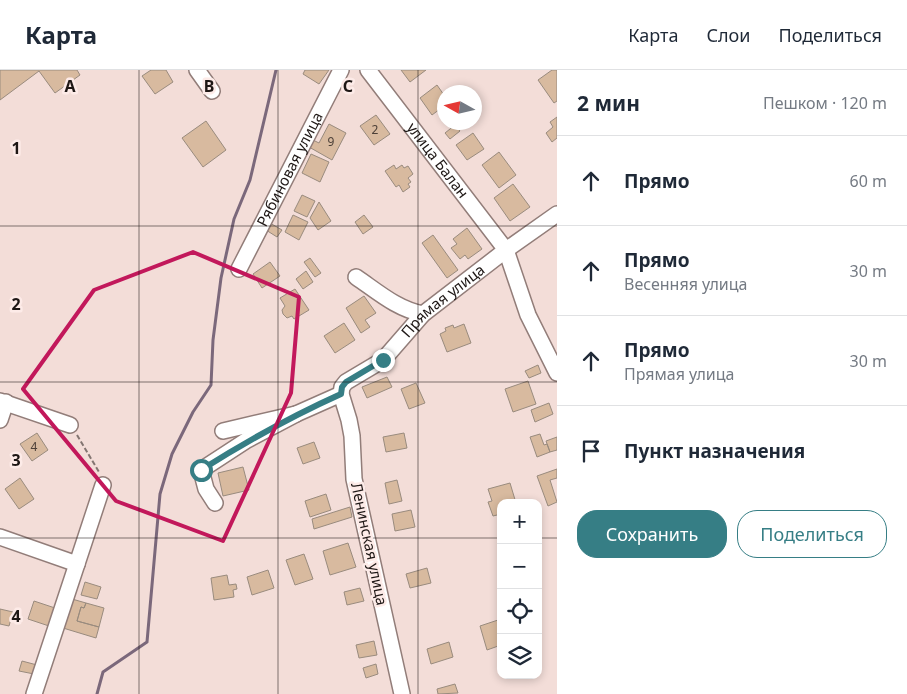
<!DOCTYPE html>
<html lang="ru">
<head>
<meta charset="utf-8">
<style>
  :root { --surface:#fff; --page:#f2f2f3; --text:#1f2937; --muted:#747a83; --line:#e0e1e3; --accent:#367e85 }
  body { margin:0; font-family:"Noto Sans",sans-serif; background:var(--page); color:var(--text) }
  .controls { position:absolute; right:15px; bottom:15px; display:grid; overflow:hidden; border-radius:10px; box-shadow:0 2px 8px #0003 }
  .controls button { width:45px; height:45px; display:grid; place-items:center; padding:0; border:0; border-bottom:1px solid var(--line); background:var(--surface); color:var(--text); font:25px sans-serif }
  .compass { position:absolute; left:437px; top:15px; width:45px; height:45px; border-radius:50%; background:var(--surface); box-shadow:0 2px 8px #0003; rotate:278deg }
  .stop { position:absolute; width:15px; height:15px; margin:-11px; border:4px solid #367e85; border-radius:50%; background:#fff }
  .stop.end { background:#367e85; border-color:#fff; box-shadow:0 1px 5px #0008 }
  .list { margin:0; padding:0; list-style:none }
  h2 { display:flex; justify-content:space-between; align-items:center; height:65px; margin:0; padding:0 20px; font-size:21px }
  h2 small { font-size:16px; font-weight:400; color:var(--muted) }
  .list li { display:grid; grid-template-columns:32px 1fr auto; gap:15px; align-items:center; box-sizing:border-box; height:90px; padding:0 20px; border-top:1px solid var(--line) }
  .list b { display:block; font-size:19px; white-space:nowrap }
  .list p { margin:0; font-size:16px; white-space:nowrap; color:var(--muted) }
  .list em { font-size:16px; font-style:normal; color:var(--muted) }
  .actions { display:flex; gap:10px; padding:15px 20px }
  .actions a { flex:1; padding:11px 0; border:1px solid var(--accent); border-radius:20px; text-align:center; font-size:18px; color:var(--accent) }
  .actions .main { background:var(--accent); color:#fff }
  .icon { flex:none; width:28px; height:28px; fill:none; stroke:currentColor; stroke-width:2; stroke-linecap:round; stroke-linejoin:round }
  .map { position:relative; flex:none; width:557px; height:624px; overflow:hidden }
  header { display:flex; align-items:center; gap:30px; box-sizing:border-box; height:70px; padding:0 25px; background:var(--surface); border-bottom:1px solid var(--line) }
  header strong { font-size:24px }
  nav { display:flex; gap:28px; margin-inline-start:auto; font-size:18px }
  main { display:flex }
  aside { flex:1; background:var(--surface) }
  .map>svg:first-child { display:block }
</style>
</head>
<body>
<header>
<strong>Карта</strong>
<nav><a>Карта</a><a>Слои</a><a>Поделиться</a></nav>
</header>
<main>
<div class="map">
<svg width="557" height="624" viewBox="0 0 557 624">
  <rect width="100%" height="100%" fill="#f3ddd8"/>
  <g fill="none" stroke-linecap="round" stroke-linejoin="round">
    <path stroke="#7b687b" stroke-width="3" d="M97 624 103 602 147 572 160 424 172 384 193 342 211 315 213 270 221 208 234 149 250 110 276 0"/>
  </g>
  <path fill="#d8ba9f" stroke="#998b7e" d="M0 0H77L80 5 55 23 39 1 0 30Z
    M151 0H166L173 12 155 24 142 6Z
    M305 0H329L319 14 303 4Z
    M401 0H426L410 12Z
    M552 0H557V31L554 33 538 10Z
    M437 15 444 25V36L432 45 420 28Z
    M376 45 390 64 374 75 360 56Z
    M557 47V68L552 72 546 63 553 57 550 52Z
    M206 51 226 80 203 97 182 68Z
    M329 54 346 63 332 90 309 77 313 70 319 73Z
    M455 55 460 61 450 69 445 63Z
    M473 63 484 79 467 90 456 75Z
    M499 82 516 105 499 118 482 95Z
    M311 84 329 92 320 112 302 103Z
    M394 95 396 99 402 95 404 98 408 96 413 104 408 108 411 112 408 114 410 117 403 122 399 115 396 117 385 101Z
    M513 114 530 137 510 151 494 128Z
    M302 125 315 131 307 147 294 141Z
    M319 132 331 151 318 160 310 148Z
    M293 145 308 152 299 170 285 162Z
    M364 145 373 157 363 164 355 152Z
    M270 153 282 160 277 167 266 160Z
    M467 158 482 179 468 189 465 185 460 189 451 178 457 174 453 169Z
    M433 165 458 200 447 208 422 173Z
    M310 188 321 203 315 207 304 192Z
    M270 192 280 206 262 218 253 204Z
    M306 201 313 212 303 219 296 209Z
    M295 219 309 240 294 249 292 246 287 248 283 244 282 240 285 236 280 228Z
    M364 226 376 243 365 250 370 257 361 263 346 238Z
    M344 253 355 270 335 283 324 266Z
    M464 254 471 273 447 282 440 264 446 261 445 258 453 255 454 258Z
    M538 295 541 303 529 308 525 301Z
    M387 307 392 317 367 328 362 317Z
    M528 311 536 334 513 342 505 319Z
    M416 313 425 333 409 339 401 319Z
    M549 333 553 344 535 352 531 340Z
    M37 363 48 380 32 391 20 374Z
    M404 363 407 378 386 382 383 367Z
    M540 364 544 375 547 374 550 382 537 387 530 367Z
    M557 367V380L550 382 546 371Z
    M314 372 320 388 303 394 297 378Z
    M243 397 249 420 223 426 218 403Z
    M557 399V408L550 410 557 432 548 436 537 406Z
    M20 408 34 429 19 439 5 419Z
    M397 410 402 431 389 434 385 413Z
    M510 413 516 433H501V444L493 446 488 432 492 431 488 419Z
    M326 424 331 440 310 447 305 431Z
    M350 437 352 447 314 459 312 449Z
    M411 440 415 457 395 461 392 444Z
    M348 473 356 497 330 505 323 481Z
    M304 484 313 509 295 515 286 490Z
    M427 498 431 513 410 518 406 504Z
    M268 500 274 518 252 525 247 507Z
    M227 505 229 515 236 514 237 519 233 520 234 527 214 530 211 508Z
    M85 512 101 517 97 529 81 525Z
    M360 518 364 531 347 535 344 522Z
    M72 529 86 533 84 538 81 537 77 551 99 557 96 568 63 558Z
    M34 531 55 538 49 556 28 549Z
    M86 533 104 538 99 557 77 551 81 537 84 538Z
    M0 539 13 542 9 556 0 554Z
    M501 549V575L487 580 480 556Z
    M374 571 377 585 359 588 356 575Z
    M449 572 453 587 431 594 427 579Z
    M22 591 37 595 34 604 19 601Z
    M376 594 378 604 366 608 363 598Z
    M455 614 458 623 438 624 437 619Z"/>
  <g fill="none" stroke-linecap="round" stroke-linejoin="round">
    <defs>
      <g id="minor">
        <path d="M197 0 212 21"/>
        <path id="s1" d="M368 0 506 180 528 245 557 303"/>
        <path id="s2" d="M239 199 341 0"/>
        <path d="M356 207C378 222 397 239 423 244"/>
        <path d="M0 331 70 355"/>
        <path d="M0 350 6 332"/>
        <path d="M223 361 296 344 341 324"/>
        <path d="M215 433 206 419 201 400 247 370 296 344"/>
        <path d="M0 467 77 494"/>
        <path d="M34 624 103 415"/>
        <path id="s3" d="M402 624 354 409 352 366 349 350 341 324 342 317 346 312 383 290 423 244 506 180 557 144"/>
      </g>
    </defs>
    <use href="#minor" stroke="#927d79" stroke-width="18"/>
    <path stroke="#837571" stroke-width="2" stroke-dasharray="5 2.5" stroke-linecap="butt" d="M77 365 99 402"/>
    <use href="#minor" stroke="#fff" stroke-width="15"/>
  </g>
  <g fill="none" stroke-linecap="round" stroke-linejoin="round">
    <path stroke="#367e85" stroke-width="6" d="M201 400C247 371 292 346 341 324L342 317 346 312 383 290"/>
  </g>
  <path fill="none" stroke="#c2185b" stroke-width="4" stroke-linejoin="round" d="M193 182 299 227 291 323 223 471 116 431 23 319 94 220Z"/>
  <path fill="none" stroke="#1e1715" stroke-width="1" stroke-opacity="0.55" d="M139 0V624M278 0V624M418 0V624M0 156H557M0 312H557M0 468H501M538 468H557"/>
  <g text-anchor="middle" stroke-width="5" stroke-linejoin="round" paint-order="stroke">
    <g font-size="12" fill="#4c4038">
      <text x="375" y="64">2</text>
      <text x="331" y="76">9</text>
      <text x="34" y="381">4</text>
    </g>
    <g font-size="15" fill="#1e1715" stroke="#fdebe8">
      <text dy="5" stroke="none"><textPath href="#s1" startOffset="114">улица Балан</textPath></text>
      <text dy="5" stroke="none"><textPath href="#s2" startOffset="112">Рябиновая улица</textPath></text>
      <text dy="5" stroke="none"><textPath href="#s3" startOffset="448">Прямая улица</textPath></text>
      <text transform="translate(369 474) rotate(78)" y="5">Ленинская улица</text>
    </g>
  </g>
  <g font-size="16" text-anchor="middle" font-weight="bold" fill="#1e1715" stroke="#fdebe8" stroke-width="5" stroke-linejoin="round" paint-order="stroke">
    <text x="70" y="22">A</text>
    <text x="209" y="22">B</text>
    <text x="348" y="22">C</text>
    <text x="16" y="84">1</text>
    <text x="16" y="240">2</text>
    <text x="16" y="396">3</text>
    <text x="16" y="552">4</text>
  </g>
</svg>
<div class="controls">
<button>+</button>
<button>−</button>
<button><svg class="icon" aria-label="locate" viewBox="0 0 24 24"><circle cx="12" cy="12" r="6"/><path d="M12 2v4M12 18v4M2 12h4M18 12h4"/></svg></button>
<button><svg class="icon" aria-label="layers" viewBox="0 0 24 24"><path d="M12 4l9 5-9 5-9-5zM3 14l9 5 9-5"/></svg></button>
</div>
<svg class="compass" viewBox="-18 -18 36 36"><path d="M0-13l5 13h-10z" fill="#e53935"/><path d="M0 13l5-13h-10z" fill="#747a83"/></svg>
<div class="stop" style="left:201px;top:400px"></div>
<div class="stop end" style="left:383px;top:290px"></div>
</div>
<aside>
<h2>2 мин<small>Пешком · 120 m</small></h2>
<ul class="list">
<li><svg class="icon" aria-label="ahead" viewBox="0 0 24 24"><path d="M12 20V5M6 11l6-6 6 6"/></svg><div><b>Прямо</b></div><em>60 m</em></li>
<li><svg class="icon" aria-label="ahead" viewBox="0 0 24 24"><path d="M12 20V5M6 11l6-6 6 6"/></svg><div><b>Прямо</b><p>Весенняя улица</p></div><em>30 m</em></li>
<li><svg class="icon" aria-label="ahead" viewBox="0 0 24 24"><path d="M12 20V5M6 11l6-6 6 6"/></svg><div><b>Прямо</b><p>Прямая улица</p></div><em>30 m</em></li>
<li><svg class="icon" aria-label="arrive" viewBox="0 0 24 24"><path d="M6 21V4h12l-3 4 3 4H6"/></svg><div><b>Пункт назначения</b></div></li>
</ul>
<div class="actions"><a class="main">Сохранить</a><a>Поделиться</a></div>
</aside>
</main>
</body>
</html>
